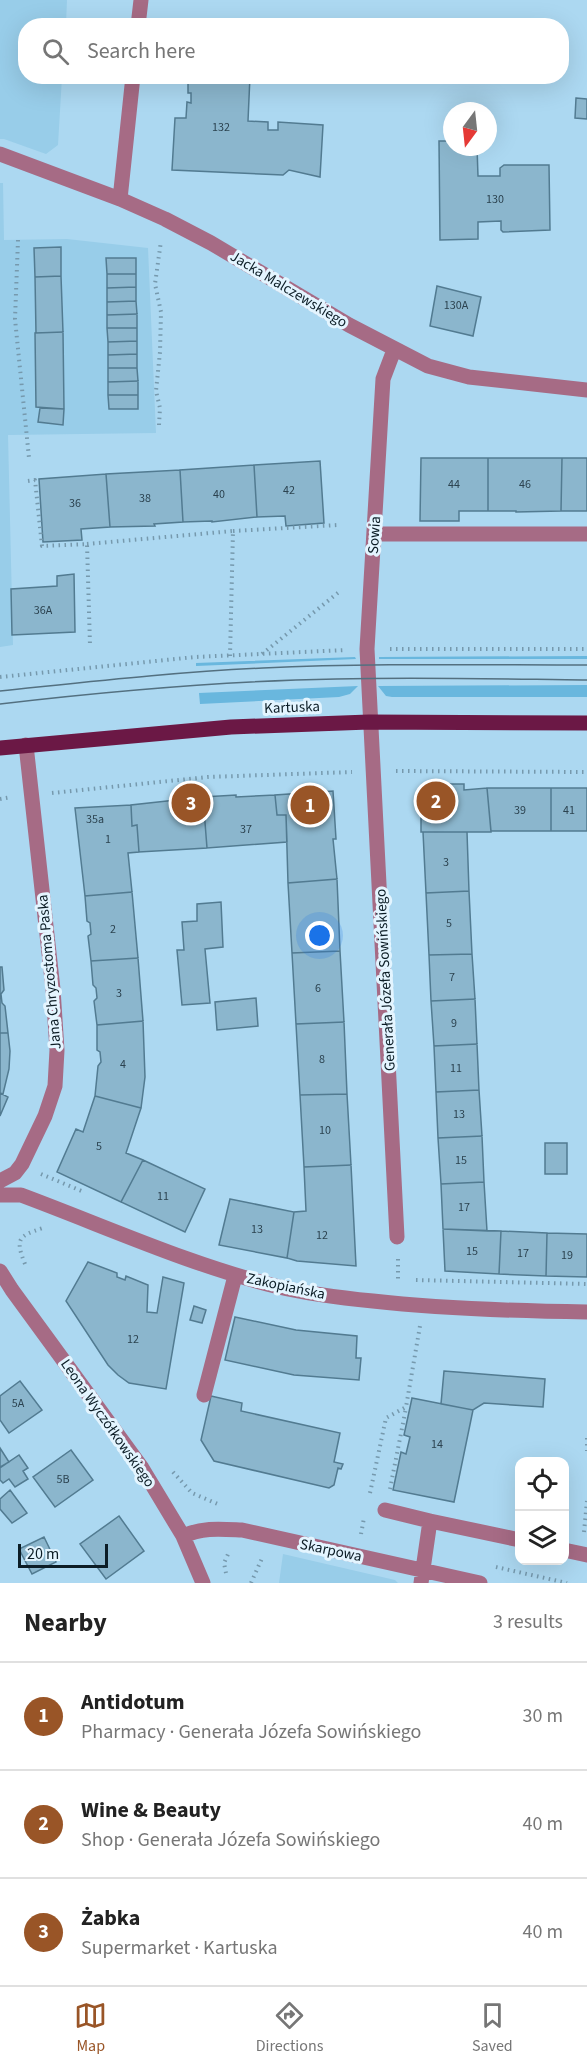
<!DOCTYPE html>
<html lang="en">
<head>
<meta charset="utf-8">
<style>
  :root { --surface:#fff; --page:#f6f6f6; --text:#222; --muted:#767676; --line:#e0e0e0; --accent:#995527 }
  body { margin:0; font-family:"Source Sans 3",sans-serif; background:var(--page); color:var(--text) }
  .controls { position:absolute; right:18px; bottom:18px; display:grid; overflow:hidden; border-radius:12px; box-shadow:0 6px 24px #0002 }
  .controls button { width:54px; height:54px; display:grid; place-items:center; padding:0; border:0; border-bottom:2px solid var(--line); background:var(--surface); color:var(--text); font:30px sans-serif }
  .compass { position:absolute; left:443px; top:102px; width:54px; height:54px; border-radius:50%; background:var(--surface); box-shadow:0 6px 24px #0002; rotate:195deg }
  .scale { position:absolute; left:18px; bottom:15px; width:90px; box-sizing:border-box; padding-left:6px; border:3px solid #0c1d26; border-top:0; font-size:16px; line-height:21px; white-space:nowrap; color:#0c1d26; -webkit-text-stroke:4px #e4f5ff; paint-order:stroke }
  .you { position:absolute; left:320px; top:936px; width:21px; height:21px; margin:-15px; border:4px solid #fff; border-radius:50%; background:#1a73e8; box-shadow:0 0 0 9px #1a73e833 }
  .badge { display:grid; place-items:center; width:39px; height:39px; border-radius:50%; background:var(--accent); color:#fff; font-size:20px; font-weight:700 }
  .pin { position:absolute; translate:-50% -50%; border:3px solid #fff; box-shadow:0 2px 6px #0006 }
  .list { margin:0; padding:0; list-style:none }
  h2 { display:flex; justify-content:space-between; align-items:center; height:78px; margin:0; padding:0 24px; font-size:26px }
  h2 small { font-size:20px; font-weight:400; color:var(--muted) }
  .list li { display:grid; grid-template-columns:39px 1fr auto; gap:18px; align-items:center; box-sizing:border-box; height:108px; padding:0 24px; border-top:2px solid var(--line) }
  .list b { display:block; font-size:22px; white-space:nowrap }
  .list p { margin:0; font-size:20px; white-space:nowrap; color:var(--muted) }
  .list em { font-size:20px; font-style:normal; color:var(--muted) }
  .icon { flex:none; width:33px; height:33px; fill:none; stroke:currentColor; stroke-width:2; stroke-linecap:round; stroke-linejoin:round }
  .map { position:relative; flex:none; width:587px; height:1583px; overflow:hidden }
  .search { position:absolute; background:var(--surface); box-shadow:0 6px 24px #0002; left:18px; right:18px; top:18px; height:66px; display:flex; align-items:center; gap:15px; box-sizing:border-box; padding:0 21px; border-radius:24px; color:var(--muted); font-size:22px }
  .sheet { height:402px; background:var(--surface) }
  nav { display:flex; justify-content:space-around; align-items:center; box-sizing:border-box; height:84px; border-top:2px solid var(--line); background:var(--surface); font-size:16px; color:var(--muted) }
  nav a { display:grid; justify-items:center; gap:3px }
  nav .on { color:var(--accent) }
  .map>svg:first-child { display:block }
</style>
</head>
<body>
<div class="map">
<svg width="587" height="1583" viewBox="0 0 587 1583">
  <rect width="100%" height="100%" fill="#acd8f1"/>
  <path fill="#98cde9" d="M0 0H67L66 25 26 26V76L62 77 58 145 46 154 4 139H0Z
    M0 183H3L4 240 67 239 148 248 156 433 8 435 13 645 0 647Z
    M283 1554 395 1580 398 1583H279Z"/>
  <path fill="#69b7de" d="M587 656V659H379V657Z
    M355 657 356 659 196 666V663Z
    M587 685V697H392L386 696 378 686Z
    M358 686 350 694 339 697 200 704 199 693Z"/>
  <path fill="#8bb6cd" stroke="#527b91" stroke-width="1.5" d="M188 76H250L248 121 268 122V130H278V122L323 125 320 177 289 170 283 175 172 170 175 118H186L187 102 191 103V93H188Z
    M576 98 587 99V119L575 118Z
    M439 141H452V147H477L478 176H500V168L504 165H549L550 230 503 232 501 230V221L478 222V239L440 240Z
    M61 247V276L35 277 34 248Z
    M106 258H136V274H107Z
    M107 274H136V287L107 288Z
    M61 276 63 332 36 333 35 277Z
    M437 286 481 297 473 336 430 326Z
    M136 287V301L107 302V288Z
    M136 301 137 314 107 315V302Z
    M137 314V328H107V315Z
    M107 328H137V341L108 342Z
    M63 332 64 409 36 407 35 333Z
    M137 341V354L108 355V342Z
    M137 354V368H108V355Z
    M108 368H137L138 381 108 382Z
    M138 381V395H108V382Z
    M108 395H138V409H109Z
    M40 408 64 409 63 425 38 422Z
    M421 458H488V511H459V521H420Z
    M488 458H562L561 511 516 512V511H488Z
    M562 458H587V511H561Z
    M320 461 324 523 286 526 285 516 257 517 254 465Z
    M254 465 257 517 212 522V521L183 522 180 470Z
    M180 470 183 522 154 524 155 526 110 527 106 474Z
    M106 474 110 527 81 529 82 540 43 542 39 479Z
    M74 574 75 632 12 635 11 589 57 586V576Z
    M443 784H464V790L487 788 491 832H421V789H443Z
    M487 788H551V831H491Z
    M551 788H587V831H551Z
    M333 791 336 839H333L337 879 288 883 286 815H277L275 795Z
    M236 795V797L275 795 277 815H286L287 842 207 848 203 797Z
    M203 797 207 848 139 852 137 825 132 826 131 805Z
    M131 805 132 826 137 825 139 852 128 853 132 892 85 896 75 808Z
    M423 832H467L469 891 426 893Z
    M337 879 340 951 292 953 288 883Z
    M469 891 472 954 429 955 426 893Z
    M132 892 138 958 91 961 88 936 91 934 90 923 87 921 85 896Z
    M221 902 223 947 205 949 210 1003 182 1005 177 950H184L182 922 197 921V904Z
    M340 951 344 1022 296 1024 292 953Z
    M472 954 475 999 431 1001 429 955Z
    M138 958 143 1021 97 1025 94 1001 97 998 96 988 93 985 91 961Z
    M0 967H2L4 990 1 994 2 1003 5 1006 8 1033H0Z
    M256 998 258 1026 217 1030 215 1002Z
    M475 999 477 1044 434 1046 431 1001Z
    M143 1021 145 1077 141 1108 95 1096 98 1066 101 1062 100 1052 97 1050V1025Z
    M344 1022 347 1094 300 1095 296 1024Z
    M0 1033H8L10 1051 9 1069 3 1094 0 1093Z
    M477 1044 479 1090 436 1092 434 1046Z
    M479 1090 482 1136 438 1138 436 1092Z
    M0 1093 8 1097 0 1116Z
    M347 1094 351 1165 304 1167 300 1095Z
    M95 1096 141 1108 126 1153 143 1160 121 1202 57 1172 76 1129 83 1132Z
    M482 1136 484 1182 441 1184 438 1138Z
    M545 1143H567V1174H545Z
    M143 1160 205 1189 185 1232 121 1202Z
    M351 1165 356 1266 297 1261 287 1258 294 1212 306 1211 304 1167Z
    M484 1182 487 1231 443 1229 441 1184Z
    M230 1199 294 1212 287 1258 219 1245Z
    M443 1229 501 1231 499 1274 445 1271Z
    M501 1231 547 1233 546 1276 499 1274Z
    M547 1233 587 1234V1277L546 1276Z
    M88 1262 117 1273V1277L125 1280 126 1276 148 1285 147 1312 157 1313 163 1277 184 1283 166 1389 129 1383 118 1375 108 1365 66 1301Z
    M194 1306 206 1310 202 1323 190 1320Z
    M235 1317 296 1330 357 1336 356 1358H361L359 1380 294 1375 225 1360Z
    M444 1371 545 1379 543 1407 484 1403 473 1410 441 1404Z
    M20 1381 42 1410 9 1433 0 1420V1396Z
    M211 1396 242 1403 241 1411 340 1433 334 1462 343 1464 341 1469 338 1468 334 1485 329 1488 214 1461 201 1440Z
    M412 1398 473 1410 454 1502 393 1490 401 1452 406 1454 410 1437 404 1435Z
    M0 1448 9 1462 0 1467Z
    M71 1450 93 1480 55 1507 33 1477Z
    M19 1455 28 1468 23 1471 28 1479 15 1487 9 1479 3 1483 0 1480V1468Z
    M10 1490 27 1513 12 1523 0 1509V1499Z
    M119 1516 144 1551 106 1579 80 1544Z
    M44 1537 56 1562 32 1574 19 1549Z"/>
  <g fill="none" stroke-linecap="round" stroke-linejoin="round">
    <path stroke="#7699ad" stroke-width="4" stroke-dasharray="1.5 4.5" stroke-linecap="butt" d="M18 240 15 319 29 458
      M159 425 160 408 156 391 160 352 161 312 155 284 161 241
      M28 481 35 480 42 546 87 544 90 645
      M233 531 338 525
      M87 544 233 531 230 656
      M390 649H587
      M262 654 339 592
      M0 677 195 657 346 650
      M396 771 587 772
      M52 793 208 777 352 772
      M0 799 11 797
      M41 1174 84 1192
      M398 1259V1279
      M25 1264C15 1239 18 1236 43 1228
      M416 1280 587 1284
      M587 1438V1451
      M173 1472 192 1493 220 1505
      M390 1489 406 1408
      M370 1493 386 1418 406 1407 420 1326
      M584 1532 587 1501
      M361 1534 364 1518
      M496 1567 567 1583
      M226 1573 224 1563 229 1552
      M251 1583 263 1556"/>
    <path stroke="#a66b85" stroke-width="15" d="M138 26 141 0
      M0 154 120 199 165 219 211 243 349 325 428 366 469 377 587 390
      M120 199 133 76
      M394 350 383 379 367 649 397 1237
      M374 534H587
      M0 1181 15 1173 22 1164 45 1116 55 1086 57 1050 53 989 26 745
      M0 1195H21C107 1227 190 1265 279 1287 309 1294 342 1298 373 1301 444 1309 515 1311 587 1312
      M0 1271 12 1290 142 1468 183 1536 203 1583
      M204 1395 235 1276
      M385 1510 430 1521
      M183 1536C203 1527 221 1529 242 1530L480 1583
      M564 1550 587 1555
      M421 1583 430 1521 520 1540"/>
    <path stroke="#6b1845" stroke-width="15" d="M0 748 231 727 369 722 587 723"/>
    <path stroke="#537080" stroke-width="1.5" d="M0 691C88 682 175 672 263 668 371 663 479 665 587 665
      M0 704C111 691 224 681 336 679 420 677 503 679 587 680"/>
  </g>
  <g text-anchor="middle" stroke-width="6" stroke-linejoin="round" paint-order="stroke">
    <g font-size="12" fill="#2c4350">
      <text x="221" y="131">132</text>
      <text x="495" y="203">130</text>
      <text x="456" y="309">130A</text>
      <text x="454" y="488">44</text>
      <text x="525" y="488">46</text>
      <text x="289" y="494">42</text>
      <text x="219" y="498">40</text>
      <text x="145" y="502">38</text>
      <text x="75" y="507">36</text>
      <text x="43" y="614">36A</text>
      <text x="520" y="814">39</text>
      <text x="569" y="814">41</text>
      <text x="95" y="823">35a</text>
      <text x="246" y="833">37</text>
      <text x="108" y="843">1</text>
      <text x="446" y="866">3</text>
      <text x="449" y="927">5</text>
      <text x="113" y="933">2</text>
      <text x="452" y="981">7</text>
      <text x="318" y="992">6</text>
      <text x="119" y="997">3</text>
      <text x="454" y="1027">9</text>
      <text x="322" y="1063">8</text>
      <text x="123" y="1068">4</text>
      <text x="456" y="1072">11</text>
      <text x="459" y="1118">13</text>
      <text x="325" y="1134">10</text>
      <text x="99" y="1150">5</text>
      <text x="461" y="1164">15</text>
      <text x="163" y="1200">11</text>
      <text x="464" y="1211">17</text>
      <text x="257" y="1233">13</text>
      <text x="322" y="1239">12</text>
      <text x="472" y="1255">15</text>
      <text x="523" y="1257">17</text>
      <text x="567" y="1259">19</text>
      <text x="133" y="1343">12</text>
      <text x="18" y="1407">5A</text>
      <text x="437" y="1448">14</text>
      <text x="63" y="1483">5B</text>
    </g>
    <g font-size="15" fill="#0c1d26" stroke="#e4f5ff">
      <text transform="translate(289 289) rotate(31)" y="5">Jacka Malczewskiego</text>
      <text transform="translate(374 535) rotate(-86)" y="5">Sowia</text>
      <text transform="translate(292 707) rotate(-2)" y="5">Kartuska</text>
      <text transform="translate(49 972) rotate(-95)" y="5">Jana Chryzostoma Paska</text>
      <text transform="translate(385 980) rotate(-93)" y="5">Generała Józefa Sowińskiego</text>
      <text transform="translate(286 1286) rotate(12)" y="5">Zakopiańska</text>
      <text transform="translate(108 1423) rotate(55)" y="5">Leona Wyczółkowskiego</text>
      <text transform="translate(331 1550) rotate(12)" y="5">Skarpowa</text>
    </g>
  </g>
</svg>
<div class="controls">
<button><svg class="icon" aria-label="locate" viewBox="0 0 24 24"><circle cx="12" cy="12" r="6"/><path d="M12 2v4M12 18v4M2 12h4M18 12h4"/></svg></button>
<button><svg class="icon" aria-label="layers" viewBox="0 0 24 24"><path d="M12 4l9 5-9 5-9-5zM3 14l9 5 9-5"/></svg></button>
</div>
<svg class="compass" viewBox="-18 -18 36 36"><path d="M0-13l5 13h-10z" fill="#e53935"/><path d="M0 13l5-13h-10z" fill="#767676"/></svg>
<div class="scale">20 m</div>
<div class="you"></div>
<div class="pin badge" style="left:310px;top:805px">1</div>
<div class="pin badge" style="left:436px;top:801px">2</div>
<div class="pin badge" style="left:191px;top:803px">3</div>
<div class="search"><svg class="icon" aria-label="search" viewBox="0 0 24 24"><circle cx="10" cy="10" r="6"/><path d="M15 15l6 6"/></svg>Search here</div>
</div>
<section class="sheet">
<h2>Nearby<small>3 results</small></h2>
<ul class="list">
<li><span class="badge">1</span><div><b>Antidotum</b><p>Pharmacy · Generała Józefa Sowińskiego</p></div><em>30 m</em></li>
<li><span class="badge">2</span><div><b>Wine &amp; Beauty</b><p>Shop · Generała Józefa Sowińskiego</p></div><em>40 m</em></li>
<li><span class="badge">3</span><div><b>Żabka</b><p>Supermarket · Kartuska</p></div><em>40 m</em></li>
</ul>
</section>
<nav>
<a class="on"><svg class="icon" aria-label="map" viewBox="0 0 24 24"><path d="M3 6l6-2 6 2 6-2v14l-6 2-6-2-6 2zM9 4v14M15 6v14"/></svg>Map</a>
<a><svg class="icon" aria-label="directions" viewBox="0 0 24 24"><path d="M12 3l9 9-9 9-9-9zM9 14v-3h6M13 9l2 2-2 2"/></svg>Directions</a>
<a><svg class="icon" aria-label="saved" viewBox="0 0 24 24"><path d="M7 4h10v16l-5-4-5 4z"/></svg>Saved</a>
</nav>
</body>
</html>
